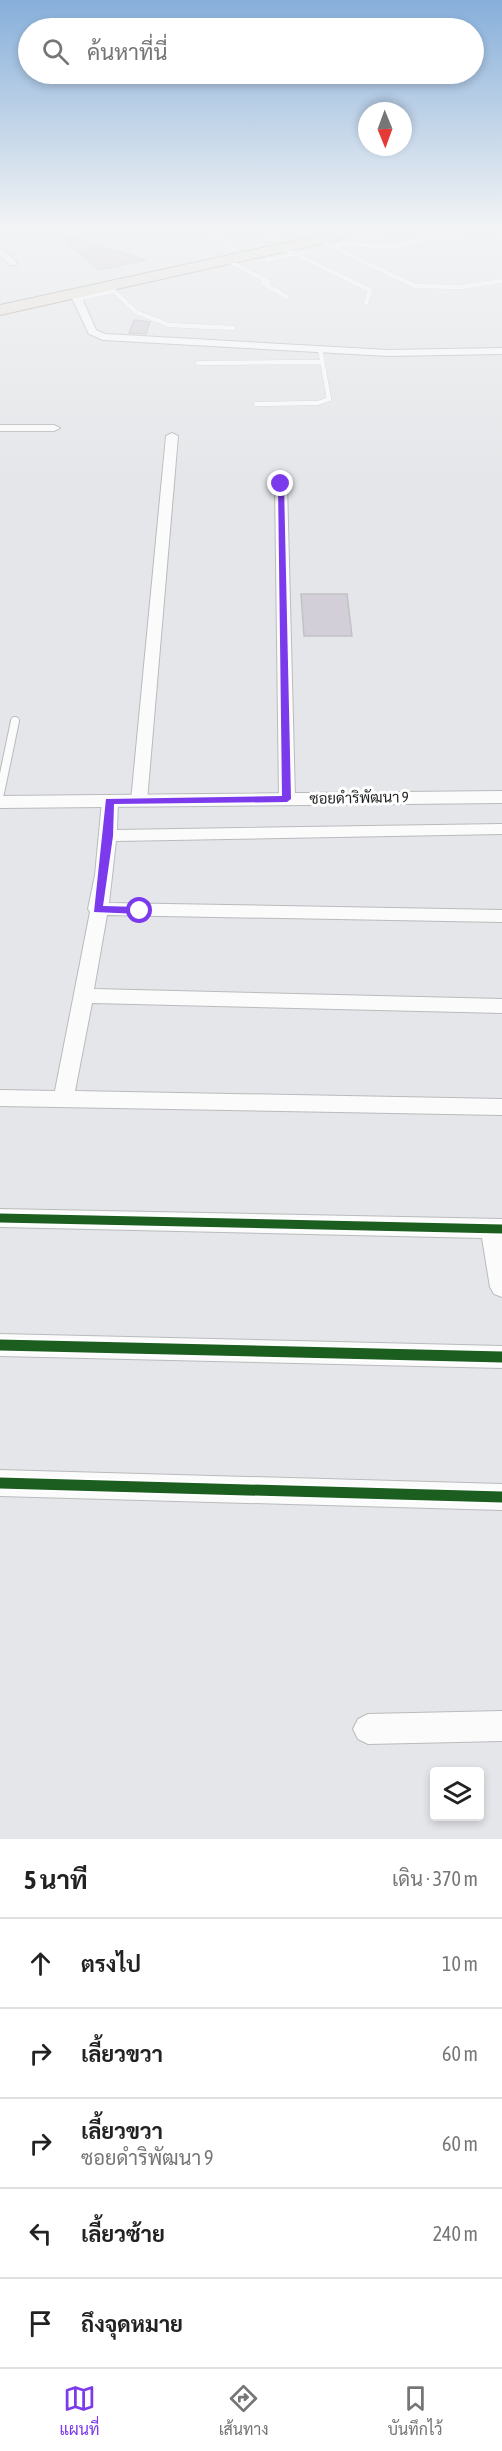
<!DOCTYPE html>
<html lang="th">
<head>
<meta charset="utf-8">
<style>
  :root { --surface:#fff; --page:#f2f2f2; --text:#222; --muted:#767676; --line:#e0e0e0; --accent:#7c3aed }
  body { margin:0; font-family:"Asap Condensed",Sarabun,sans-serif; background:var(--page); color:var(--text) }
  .controls { position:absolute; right:18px; bottom:18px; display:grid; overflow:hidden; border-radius:6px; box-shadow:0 3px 9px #0003 }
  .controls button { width:54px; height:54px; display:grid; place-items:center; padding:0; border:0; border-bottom:2px solid var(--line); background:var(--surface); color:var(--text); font:30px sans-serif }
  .compass { position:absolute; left:358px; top:102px; width:54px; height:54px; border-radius:50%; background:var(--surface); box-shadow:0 3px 9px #0003; rotate:179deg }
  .stop { position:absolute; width:18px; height:18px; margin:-14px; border:4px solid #7c3aed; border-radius:50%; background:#fff }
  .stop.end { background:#7c3aed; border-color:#fff; box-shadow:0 2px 6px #0008 }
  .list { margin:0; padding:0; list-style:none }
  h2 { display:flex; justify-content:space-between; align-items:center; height:78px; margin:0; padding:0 24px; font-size:26px }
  h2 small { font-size:20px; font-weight:400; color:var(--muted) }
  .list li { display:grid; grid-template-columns:39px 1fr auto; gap:18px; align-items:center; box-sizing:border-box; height:90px; padding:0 24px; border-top:2px solid var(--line) }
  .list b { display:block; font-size:22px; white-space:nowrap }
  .list p { margin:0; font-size:20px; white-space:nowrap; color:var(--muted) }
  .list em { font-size:20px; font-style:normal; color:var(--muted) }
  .icon { flex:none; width:33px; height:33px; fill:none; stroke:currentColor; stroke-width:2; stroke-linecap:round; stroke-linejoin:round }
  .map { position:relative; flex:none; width:502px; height:1839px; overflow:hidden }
  .search { position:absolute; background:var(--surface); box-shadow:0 3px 9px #0003; left:18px; right:18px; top:18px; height:66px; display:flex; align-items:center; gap:15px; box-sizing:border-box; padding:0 21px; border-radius:33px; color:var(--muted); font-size:22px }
  .sheet { height:528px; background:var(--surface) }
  nav { display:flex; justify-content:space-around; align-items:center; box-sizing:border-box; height:84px; border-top:2px solid var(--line); background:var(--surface); font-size:16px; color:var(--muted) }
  nav a { display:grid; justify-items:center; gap:3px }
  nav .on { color:var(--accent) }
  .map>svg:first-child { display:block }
</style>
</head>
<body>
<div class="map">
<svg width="502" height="1839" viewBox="0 0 502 1839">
  <rect width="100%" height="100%" fill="#e4e6e9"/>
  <path fill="#d2cfd8" stroke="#c2c2c4" stroke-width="1.5" d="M58 234 146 260 99 270Z
    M134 320 150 322 146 334 129 333Z
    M301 594H347L352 636H304Z"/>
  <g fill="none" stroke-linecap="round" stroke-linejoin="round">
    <defs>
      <path id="service-far1" d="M207 226 233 250
        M267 226 276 240
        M305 226 310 233
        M482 226 502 232
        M348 238 404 227
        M318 240 415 286 461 287 502 281
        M330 246 347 244 390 247 483 226
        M283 248 370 290 366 303
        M267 260 311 251
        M229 261 269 282 263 283 287 297
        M109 286 136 312 169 325 233 328
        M77 299 113 291
        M198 363 322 362
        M256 404 318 403 329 399 320 349"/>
      <path id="service" d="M0 793 15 721"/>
      <path id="minor" d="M0 248 16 261V265H10L0 256Z
        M75 291 80 294 96 330 105 334 388 350 502 348V354L388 356 103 340 89 334 70 294Z
        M0 425H54L60 428 54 431H0Z
        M172 433 178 436 147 801 145 805H133L131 801 166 436Z
        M281 480 287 484 295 799 293 803H281L279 799 275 484Z
        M110 796 116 797 118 801 117 830 502 824V834L116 841 109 903 502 910V922L107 915 94 989 502 999V1013L92 1003 75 1091 502 1099V1115L0 1106V1090L55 1091 90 912 88 909 95 875 102 801 104 797Z
        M0 1209 502 1219V1297L494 1294 490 1287 482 1238 0 1227Z
        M0 1334 502 1346V1368L0 1356Z
        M0 1470 502 1484V1510L0 1496Z
        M502 1711V1741L368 1744 358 1739 353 1729 358 1719 368 1714Z"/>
      <path id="tertiary" d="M502 791V803L0 808V796Z"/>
      <path id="primary" d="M363 226H389L382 230 0 315V305Z"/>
    </defs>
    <use href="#service-far1" stroke="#b9bbbc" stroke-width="5"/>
    <use href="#service" stroke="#b9bbbc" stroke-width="10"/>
    <use href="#minor" stroke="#b9bbbc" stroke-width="2"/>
    <use href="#tertiary" stroke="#b9bbbc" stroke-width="2"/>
    <use href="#primary" stroke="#a29892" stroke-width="2"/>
    <use href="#service-far1" stroke="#fbfbfc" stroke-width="4.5"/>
    <use href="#service" stroke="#fbfbfc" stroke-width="8"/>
    <use href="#minor" fill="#fbfbfc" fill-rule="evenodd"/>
    <use href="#tertiary" fill="#fbfbfc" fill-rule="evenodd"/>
    <use href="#primary" fill="#e6e0db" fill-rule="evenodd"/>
    <defs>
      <path id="cycleway-far1" d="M0 1218 502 1229"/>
      <path id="cycleway" d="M0 1345 502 1357
        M0 1483 502 1497"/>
    </defs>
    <use href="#cycleway-far1" stroke="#fff" stroke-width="13"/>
    <use href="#cycleway" stroke="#fff" stroke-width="15"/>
    <use href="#cycleway-far1" stroke="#1b5e20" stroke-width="9"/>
    <use href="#cycleway" stroke="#1b5e20" stroke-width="11"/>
  </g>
  <linearGradient id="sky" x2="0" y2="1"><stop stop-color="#87afda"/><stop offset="0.47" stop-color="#f3f4f5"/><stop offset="1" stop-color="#f3f4f5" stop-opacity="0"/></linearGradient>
  <rect width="502" height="484" fill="url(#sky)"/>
  <path fill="#7c3aed" d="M281 482 284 484 291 799 287 802 114 804 113 836 103 906 140 907 144 911 140 914 94 912 106 799 282 796 278 484Z"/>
  <g text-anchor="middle" stroke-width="6" stroke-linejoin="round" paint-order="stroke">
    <g font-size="15" fill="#1e2021" stroke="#fff">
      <text transform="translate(359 798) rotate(-1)" y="5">ซอยดำริพัฒนา 9</text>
    </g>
  </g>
</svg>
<div class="controls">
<button><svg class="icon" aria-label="layers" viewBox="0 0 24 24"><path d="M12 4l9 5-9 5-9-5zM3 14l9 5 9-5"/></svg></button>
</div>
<svg class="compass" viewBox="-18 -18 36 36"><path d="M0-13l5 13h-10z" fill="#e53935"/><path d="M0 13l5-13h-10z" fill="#767676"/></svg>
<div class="stop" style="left:140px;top:911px"></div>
<div class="stop end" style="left:281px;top:484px"></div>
<div class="search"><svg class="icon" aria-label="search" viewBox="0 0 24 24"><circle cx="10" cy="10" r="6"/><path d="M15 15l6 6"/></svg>ค้นหาที่นี่</div>
</div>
<section class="sheet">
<h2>5 นาที<small>เดิน · 370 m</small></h2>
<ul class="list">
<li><svg class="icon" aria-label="ahead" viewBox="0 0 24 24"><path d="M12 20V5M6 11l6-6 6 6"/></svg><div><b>ตรงไป</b></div><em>10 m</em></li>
<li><svg class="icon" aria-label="right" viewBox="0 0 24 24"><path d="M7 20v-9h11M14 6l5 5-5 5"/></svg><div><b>เลี้ยวขวา</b></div><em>60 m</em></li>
<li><svg class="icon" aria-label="right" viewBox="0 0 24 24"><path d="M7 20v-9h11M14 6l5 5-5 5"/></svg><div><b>เลี้ยวขวา</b><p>ซอยดำริพัฒนา 9</p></div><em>60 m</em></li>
<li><svg class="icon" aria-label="left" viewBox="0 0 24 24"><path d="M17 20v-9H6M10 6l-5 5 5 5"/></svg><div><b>เลี้ยวซ้าย</b></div><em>240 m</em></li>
<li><svg class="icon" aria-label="arrive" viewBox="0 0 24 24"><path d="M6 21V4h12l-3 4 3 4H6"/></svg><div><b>ถึงจุดหมาย</b></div></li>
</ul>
</section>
<nav>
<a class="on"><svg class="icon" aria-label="map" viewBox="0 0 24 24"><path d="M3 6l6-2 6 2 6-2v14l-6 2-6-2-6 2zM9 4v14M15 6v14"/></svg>แผนที่</a>
<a><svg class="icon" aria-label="directions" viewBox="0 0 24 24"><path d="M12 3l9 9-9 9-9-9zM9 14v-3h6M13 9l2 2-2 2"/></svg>เส้นทาง</a>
<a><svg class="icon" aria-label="saved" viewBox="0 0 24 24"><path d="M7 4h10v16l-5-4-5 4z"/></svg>บันทึกไว้</a>
</nav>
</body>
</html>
